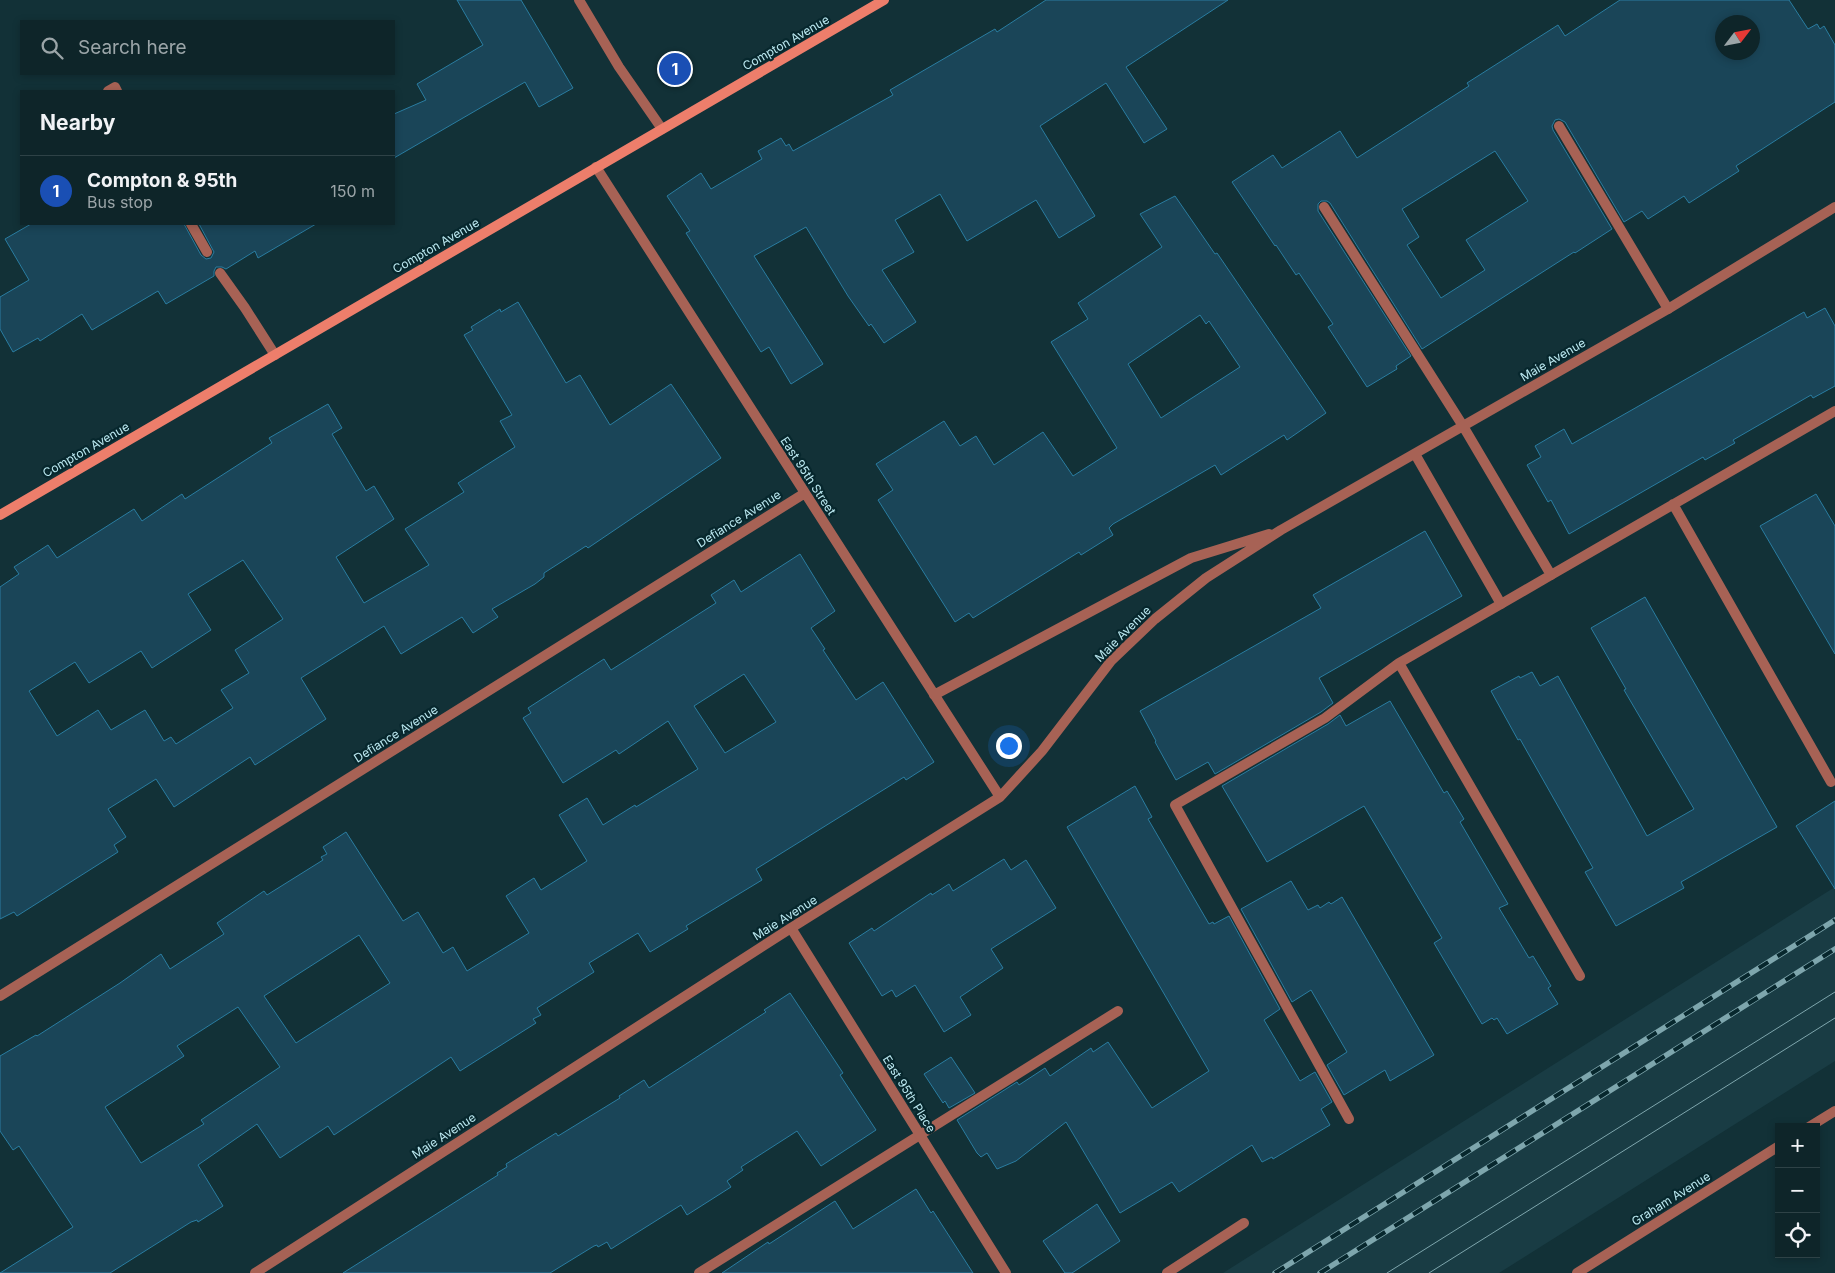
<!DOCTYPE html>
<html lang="en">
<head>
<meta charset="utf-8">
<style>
  :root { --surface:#0e2529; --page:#1c3135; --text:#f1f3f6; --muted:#9ba5a8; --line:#2e4246; --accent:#8c9099 }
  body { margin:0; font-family:Inter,sans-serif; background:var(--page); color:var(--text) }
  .controls { position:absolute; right:15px; bottom:15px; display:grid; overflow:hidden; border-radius:0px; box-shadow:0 2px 8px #0003 }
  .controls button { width:45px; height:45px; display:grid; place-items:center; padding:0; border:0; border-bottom:1px solid var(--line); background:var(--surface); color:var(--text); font:25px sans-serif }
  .compass { position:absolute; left:1715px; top:15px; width:45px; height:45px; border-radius:50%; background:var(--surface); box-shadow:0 2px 8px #0003; rotate:58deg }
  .you { position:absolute; left:1008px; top:745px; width:18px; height:18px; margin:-12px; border:4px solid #fff; border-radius:50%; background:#1a73e8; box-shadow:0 0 0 8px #1a73e833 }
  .badge { display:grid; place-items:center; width:32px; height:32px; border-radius:50%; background:var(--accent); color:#fff; font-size:16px; font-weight:700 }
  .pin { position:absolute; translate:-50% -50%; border:2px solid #fff; box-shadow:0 1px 5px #0006 }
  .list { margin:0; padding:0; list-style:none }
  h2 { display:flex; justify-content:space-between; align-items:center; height:65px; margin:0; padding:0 20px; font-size:21px }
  h2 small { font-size:16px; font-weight:400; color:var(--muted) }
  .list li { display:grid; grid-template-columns:32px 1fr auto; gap:15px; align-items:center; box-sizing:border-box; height:70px; padding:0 20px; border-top:1px solid var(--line) }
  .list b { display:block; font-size:19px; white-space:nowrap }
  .list p { margin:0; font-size:16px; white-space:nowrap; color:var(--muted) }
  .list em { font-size:16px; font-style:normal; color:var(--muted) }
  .icon { flex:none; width:28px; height:28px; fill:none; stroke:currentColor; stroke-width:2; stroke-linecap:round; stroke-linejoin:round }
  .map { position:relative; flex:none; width:1835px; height:1273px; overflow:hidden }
  .search { position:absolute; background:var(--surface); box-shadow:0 2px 8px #0003; left:20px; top:20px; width:375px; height:55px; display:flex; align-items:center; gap:12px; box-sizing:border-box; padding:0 18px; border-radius:0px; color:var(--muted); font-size:19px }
  .panel { position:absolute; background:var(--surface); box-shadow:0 2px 8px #0003; left:20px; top:90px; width:375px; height:135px; border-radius:0px }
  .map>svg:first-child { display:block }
</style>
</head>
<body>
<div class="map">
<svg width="1835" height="1273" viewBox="0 0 1835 1273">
  <rect width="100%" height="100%" fill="#123137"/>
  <path fill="#193c44" d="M1835 887V1061L1499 1273H1223Z"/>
  <path fill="#1a4558" stroke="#2a7da1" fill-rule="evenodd" d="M457 0H521L573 88 539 107 525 82 394 158V114L426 100 417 84 483 45Z
    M1046 0H1228L1126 67 1167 129 1144 143 1106 83 1040 126 1095 216 1059 238 1036 200 967 241 940 194 895 220 914 252 882 270 916 322 884 343 871 324 869 326 848 296 806 227 754 256 823 364 791 384 769 347 761 352 686 233 690 231 667 196 701 173 711 189 762 159 758 151 781 138 786 146 789 144 793 151 893 95 890 90 995 29 997 32Z
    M1620 0H1789L1808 29 1817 24 1820 29 1824 26 1835 45V102L1736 166 1739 171 1689 203 1684 196 1648 219 1642 211 1624 222 1565 122 1559 119 1555 120 1552 126 1553 130 1612 229 1575 253 1574 252 1422 349 1330 203 1327 201H1321L1318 204V211L1411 356 1396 366 1397 369 1367 387 1328 327 1333 324 1299 273 1296 275 1276 245 1275 246 1232 182 1273 155 1282 168 1340 131 1357 158 1469 86 1467 83 1558 25 1565 36ZM1722 22H1752V52H1722ZM1495 151 1528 201 1466 240 1485 270 1441 298 1407 245 1419 237 1402 209Z
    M1175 196 1215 254 1217 253 1326 413 1287 440 1284 435 1221 475 1215 465 1113 524 1109 528 1113 535 1081 555 1079 552 973 618 969 613 955 622 878 500 893 490 876 464 944 421 960 446 976 436 994 465 1043 432 1073 476 1117 448 1051 342 1088 319 1078 303 1162 247 1140 214ZM1200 315 1206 324 1209 321 1240 367 1161 418 1128 364Z
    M31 224H184L201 255 206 259 211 258 214 252 199 224H316L258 258 255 251 226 269 222 267H216L214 271V276L166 304 158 291 92 330 82 314 40 341 38 338 13 352 0 329V297L29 280 5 239Z
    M518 302 566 383 580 375 610 425 671 384 721 458 588 548 586 546 544 573V577L535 584 492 609 498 617 473 633 462 617 401 654 384 626 301 678 326 719 255 765 250 757 174 807 156 779 108 809 126 837 114 845 118 852 17 916 14 912 0 919V587L19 574 14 567 48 545 57 558 134 509 142 521 182 494 185 499 272 443 269 438 328 404 342 428 332 434 366 491 374 486 394 519 336 557 364 603 429 565 405 529 464 492 458 483 515 447 500 421 512 415 464 335 473 330 471 327 500 309 501 312ZM243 560 283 619 235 650 249 673 221 690 233 708 176 744 171 737 164 741 145 710 111 730 98 710 57 736 29 691 75 662 89 683 141 651 152 668 211 630 188 594Z
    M1825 308 1835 326V386L1813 398 1811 395 1733 440 1735 443 1705 460 1703 457 1569 534 1551 500 1548 502 1527 465 1541 457 1535 446 1564 429 1572 444 1804 312 1807 318Z
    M1816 494 1835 526V654L1760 526Z
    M1425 531 1462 596 1319 678 1333 703 1321 712 1215 774 1208 762 1176 780 1155 742 1156 741 1140 711 1321 608 1313 595Z
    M800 554 835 611 811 628 825 649 823 650 856 700 883 682 934 762 906 780 904 777 756 869 762 880 686 926 688 929 650 952 638 933 589 963 594 972 537 1008 541 1015 533 1019 536 1023 460 1071 451 1057 334 1135 328 1126 280 1158 257 1124 198 1165 223 1206 198 1222 197 1220 191 1222 110 1273H0L73 1227 19 1146 13 1150 0 1131V1056L36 1035 37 1036 120 983 161 954 170 969 224 934 217 923 264 891 267 895 323 860 321 857 327 854 323 847 346 832 403 921 418 912 443 953 453 947 467 971 529 933 506 896 534 878 541 890 587 861 559 815 587 798 603 825 635 805 636 807 698 769 668 721 619 754 616 750 563 783 523 718 531 713 528 708 604 659 611 670 716 603 711 595 734 580 741 592ZM744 674 776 722 725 753 694 706ZM359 935 390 983 296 1043 264 996ZM238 1007 280 1067 201 1120 204 1124 141 1163 105 1107 184 1056 177 1046Z
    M1645 597 1777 827 1681 882 1684 888 1616 926 1585 872 1593 868 1520 739 1518 740 1491 691 1519 676 1520 678 1532 672 1540 686 1558 676 1647 836 1694 809 1624 690 1626 689 1591 628Z
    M1390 701 1444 793 1447 791 1464 819 1460 822 1508 904 1499 908 1529 958 1533 956 1551 986 1548 988 1558 1004 1507 1034 1497 1018 1494 1020 1492 1018 1482 1024 1434 943 1442 938 1364 806 1267 862 1222 786 1328 724 1340 715 1346 726Z
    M1135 786 1152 817 1148 819 1209 924 1213 922 1214 924 1229 916 1280 1009 1264 1020 1300 1081 1315 1072 1332 1102 1321 1109 1330 1125 1273 1159 1272 1157 1262 1162 1252 1145 1179 1192 1172 1182 1120 1213 1066 1122 1016 1161 997 1169 987 1153 981 1157 977 1153 957 1120 1017 1082 1019 1085 1045 1068 1050 1076 1091 1048 1093 1052 1108 1042 1152 1108 1209 1071 1067 827Z
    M1835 801V889L1796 826Z
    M1004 859 1011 870 1026 860 1056 908 991 949 1003 968 960 997 971 1015 944 1032 915 985 896 997 892 990 882 996 849 943 872 928 874 931 931 893 932 895 949 884 953 891Z
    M1291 881 1308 910 1318 905 1320 908 1329 902 1331 904 1342 897 1434 1055 1390 1081 1385 1070 1344 1095 1327 1065 1347 1052 1311 990 1292 1002 1241 909Z
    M790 993 843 1073 840 1075 876 1130 821 1166 797 1131 741 1167 743 1170 727 1181 731 1187 687 1215 681 1205 611 1249 607 1242 598 1247 597 1245 594 1246 550 1273H343L498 1175 497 1173 507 1167 506 1164 556 1133 558 1136 620 1098 619 1096 644 1080 649 1088 766 1012 764 1010Z
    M951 1057 975 1093 949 1108 945 1101 943 1103 924 1074Z
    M916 1189 931 1213 933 1211 973 1273H722L768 1242 769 1244 835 1201 853 1229Z
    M1097 1204 1120 1241 1072 1273H1065L1043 1241Z"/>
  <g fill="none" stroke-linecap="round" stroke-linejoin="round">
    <path stroke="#a76255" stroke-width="10" d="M579 0 619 67 662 129
      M108 91 115 87 117 91
      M1559 126 1668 309
      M1324 207 1463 426
      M191 224 207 252
      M220 273 245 308 275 355
      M1673 504 1831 782
      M1551 575 1835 411
      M1501 604 1399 663 1580 976
      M1349 1119 1175 805 1325 718 1399 663
      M699 1273 1118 1011"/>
    <path stroke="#a76255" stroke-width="10" d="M596 167 1000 797
      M1415 454 1501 604 1551 575 1463 426
      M934 695 1191 558 1269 534
      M791 928 1006 1273
      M0 996 805 493
      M255 1273 791 928 1000 797 1042 751 1111 661 1155 619 1206 578 1281 530 1668 309 1835 207
      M1167 1273 1244 1223"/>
    <path stroke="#a76255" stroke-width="10" d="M1809 1127 1835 1111
      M1577 1273 1779 1146"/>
    <path stroke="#ed7e6b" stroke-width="10" d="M0 515 884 0"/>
    <path stroke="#7ea6ad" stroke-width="1" d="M1387 1273 1835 992
      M1429 1273 1835 1018"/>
    <defs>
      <path id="rail" d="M1275 1273 1835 920
        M1320 1273 1835 949"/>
    </defs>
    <use href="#rail" stroke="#7ea6ad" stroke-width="5.5"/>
    <use href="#rail" stroke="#07272d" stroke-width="4" stroke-dasharray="11" stroke-linecap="butt"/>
  </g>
  <g text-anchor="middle" stroke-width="4.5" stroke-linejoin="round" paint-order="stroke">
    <g font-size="12" fill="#bbe8f0" stroke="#07272d">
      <text transform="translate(786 43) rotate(-30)" y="4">Compton Avenue</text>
      <text transform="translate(436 246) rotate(-30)" y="4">Compton Avenue</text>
      <text transform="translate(1553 360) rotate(-30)" y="4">Maie Avenue</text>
      <text transform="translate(86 450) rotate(-30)" y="4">Compton Avenue</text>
      <text transform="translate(808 476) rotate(57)" y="4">East 95th Street</text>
      <text transform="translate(739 519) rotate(-32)" y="4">Defiance Avenue</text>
      <text transform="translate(1123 634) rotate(-45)" y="4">Maie Avenue</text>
      <text transform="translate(396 734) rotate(-32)" y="4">Defiance Avenue</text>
      <text transform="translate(785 918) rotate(-32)" y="4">Maie Avenue</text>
      <text transform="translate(909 1094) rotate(58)" y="4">East 95th Place</text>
      <text transform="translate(444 1136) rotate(-33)" y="4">Maie Avenue</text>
      <text transform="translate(1671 1199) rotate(-32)" y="4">Graham Avenue</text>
    </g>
  </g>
</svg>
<div class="controls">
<button>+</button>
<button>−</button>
<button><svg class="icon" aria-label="locate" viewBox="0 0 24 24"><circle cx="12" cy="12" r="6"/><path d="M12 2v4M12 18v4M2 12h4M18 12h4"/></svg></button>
</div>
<svg class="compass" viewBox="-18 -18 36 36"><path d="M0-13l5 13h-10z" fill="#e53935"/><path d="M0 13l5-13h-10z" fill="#9ba5a8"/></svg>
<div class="you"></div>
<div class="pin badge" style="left:675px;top:69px;background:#1a4fb4">1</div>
<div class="search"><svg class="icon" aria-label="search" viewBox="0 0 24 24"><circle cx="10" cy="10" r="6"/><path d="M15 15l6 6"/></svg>Search here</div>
<section class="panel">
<h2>Nearby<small></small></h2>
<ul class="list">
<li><span class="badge" style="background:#1a4fb4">1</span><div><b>Compton &amp; 95th</b><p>Bus stop</p></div><em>150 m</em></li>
</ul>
</section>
</div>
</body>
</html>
